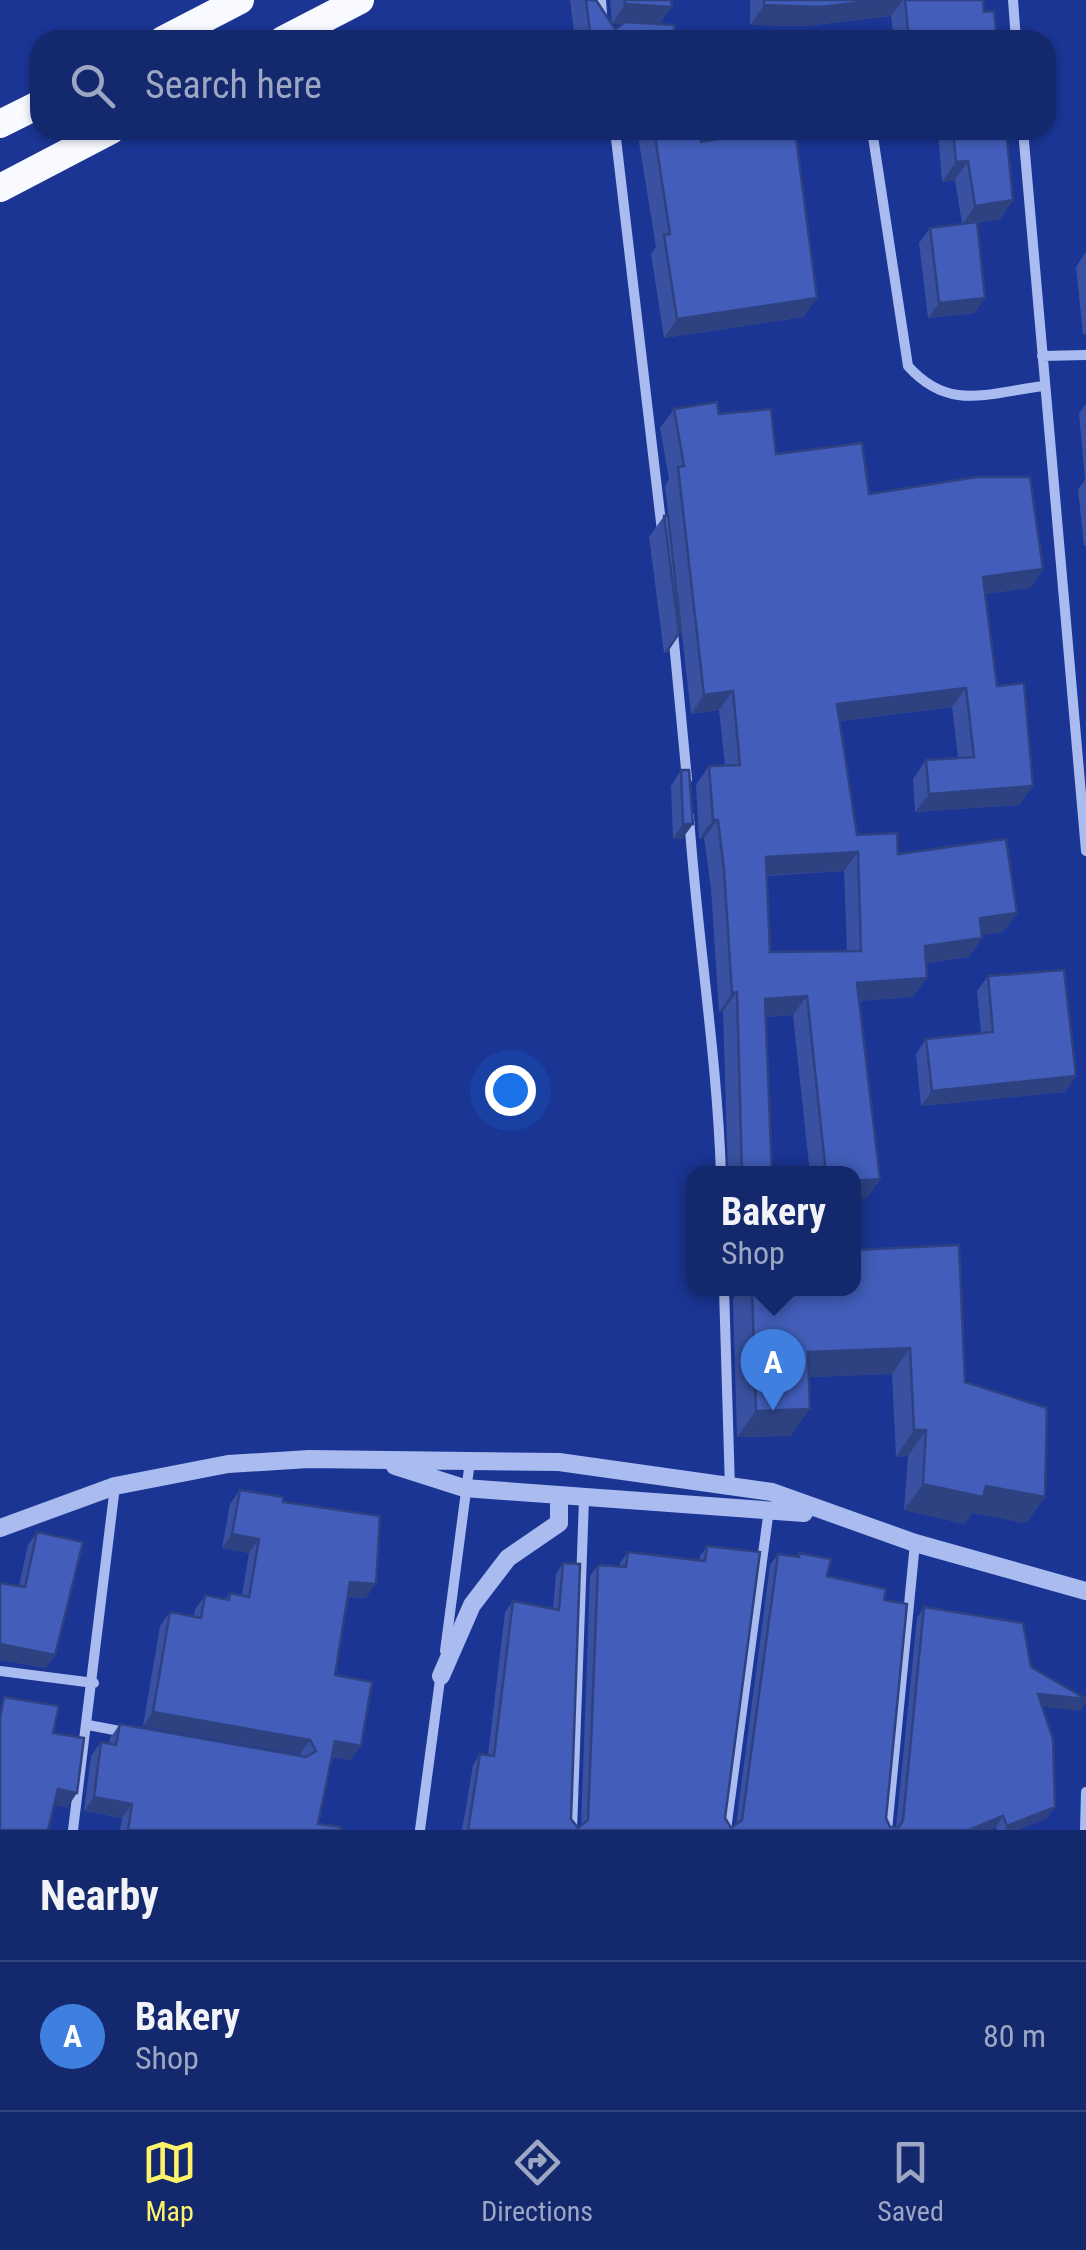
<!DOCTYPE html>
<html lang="en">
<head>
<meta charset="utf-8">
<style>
  :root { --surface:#14286e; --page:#213476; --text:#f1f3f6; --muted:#9da6c2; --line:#334481; --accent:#fff469 }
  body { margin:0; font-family:"Roboto Condensed",sans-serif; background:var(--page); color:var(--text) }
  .you { position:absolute; left:510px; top:1090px; width:35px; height:35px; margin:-25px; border:8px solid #fff; border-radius:50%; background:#1a73e8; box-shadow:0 0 0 15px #1a73e833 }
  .badge { display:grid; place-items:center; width:65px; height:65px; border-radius:50%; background:var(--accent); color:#fff; font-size:32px; font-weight:700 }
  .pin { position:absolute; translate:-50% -82px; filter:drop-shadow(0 2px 5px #0008) }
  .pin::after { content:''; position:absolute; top:52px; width:35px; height:30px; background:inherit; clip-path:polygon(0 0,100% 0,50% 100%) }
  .popup { position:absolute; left:686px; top:1166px; width:175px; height:130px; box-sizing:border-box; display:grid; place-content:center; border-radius:20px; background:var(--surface); filter:drop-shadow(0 2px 8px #0005); font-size:32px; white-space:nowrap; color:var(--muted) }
  .popup b { font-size:38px; color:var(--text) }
  .popup::after { content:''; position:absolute; left:50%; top:100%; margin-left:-20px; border:20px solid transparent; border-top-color:var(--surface) }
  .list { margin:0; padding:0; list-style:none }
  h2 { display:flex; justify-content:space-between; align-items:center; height:130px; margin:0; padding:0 40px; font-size:42px }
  h2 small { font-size:32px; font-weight:400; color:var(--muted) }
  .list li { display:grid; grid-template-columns:65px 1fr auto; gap:30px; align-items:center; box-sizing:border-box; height:150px; padding:0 40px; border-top:2px solid var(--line) }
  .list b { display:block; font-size:38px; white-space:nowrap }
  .list p { margin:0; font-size:32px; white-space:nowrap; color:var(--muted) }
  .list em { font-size:32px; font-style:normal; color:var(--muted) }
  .icon { flex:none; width:55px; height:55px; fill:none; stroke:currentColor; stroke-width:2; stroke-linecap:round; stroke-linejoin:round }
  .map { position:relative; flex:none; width:1086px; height:1830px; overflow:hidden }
  .search { position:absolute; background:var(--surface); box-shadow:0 2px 8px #0004; left:30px; right:30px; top:30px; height:110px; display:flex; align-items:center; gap:25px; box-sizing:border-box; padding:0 35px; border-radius:30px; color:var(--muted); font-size:38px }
  .sheet { height:280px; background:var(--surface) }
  nav { display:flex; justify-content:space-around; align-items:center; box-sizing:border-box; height:140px; border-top:2px solid var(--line); background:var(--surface); font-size:28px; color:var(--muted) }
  nav a { display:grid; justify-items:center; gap:5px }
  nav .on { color:var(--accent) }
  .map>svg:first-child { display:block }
</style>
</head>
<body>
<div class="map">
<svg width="1086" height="1830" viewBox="0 0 1086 1830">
  <rect width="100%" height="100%" fill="#1a3593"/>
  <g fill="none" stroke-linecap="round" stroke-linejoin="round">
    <path stroke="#aabbef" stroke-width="10" d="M601 0 604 40
      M1013 0 1016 40
      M664 36 740 40
      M615 130 662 531
      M872 130 908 366C949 412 988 393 1043 386
      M1023 130 1086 851
      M1042 356 1086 355
      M673 632 687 779
      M689 816C697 936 717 1054 721 1174
      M724 1288 730 1489
      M445 1651 470 1461
      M0 1671 94 1683
      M88 1725 125 1732
      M73 1830 115 1486
      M420 1830 441 1672
      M572 1830 584 1499
      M726 1830 769 1509
      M887 1830 915 1543
      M1085 1830 1086 1792"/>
    <path stroke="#aabbef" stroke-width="18" d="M395 1466 464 1488 804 1513
      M0 1528 115 1486 228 1464 309 1459 559 1462 772 1492 915 1543 1086 1591
      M441 1676 472 1605 508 1558 559 1523V1497"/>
    <path stroke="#f9faff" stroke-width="28" d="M163 40 240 0
      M283 40 360 0
      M0 124 40 104
      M0 188 111 130"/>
  </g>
  <path fill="#3951a0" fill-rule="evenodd" d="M570 0H586L615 29 622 24H612L610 0H671L660 24 676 40H575Z
    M750 0H983L984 12 997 40H894L891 16 806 26 750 25Z
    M637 130H699L701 142 751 134 750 130H817L795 134 804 317 664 338 651 254 656 247Z
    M938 130H1006L1013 200 1000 219 977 223 975 313 928 318 919 243 930 228 962 224 955 180 942 182Z
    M1086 252V334H1083L1076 267Z
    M1086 404V545L1084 546 1078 489 1085 480 1079 413Z
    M674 409 719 414 776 454 1043 569 1030 588 985 594 997 686 1033 786 1019 805 915 812 913 779 926 760 958 758 952 707 840 721 857 835 898 854 1017 913 1003 932 982 935V938L969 957 926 963 913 997 859 1001 880 1179 867 1198 853 1199V1174H810L793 1015 766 1017 772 1174H728L723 1011 719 1012 711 889 704 838 699 839 696 785 709 766 725 765 719 710 691 714 665 486 669 479 660 428ZM844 871 847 951 770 952 767 876Z
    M664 516 681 632 667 653H664L649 537Z
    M681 770 693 824 682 839H673L671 786Z
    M988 976 1076 1076 1065 1092 921 1106 916 1054 926 1039 981 1033 977 991Z
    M740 1288H853L965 1382 1045 1497 1026 1523 972 1513 965 1524 904 1510 908 1456 896 1457 892 1374 809 1377 791 1436 737 1437 733 1299Z
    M240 1490 283 1502 366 1598 348 1597 335 1675 351 1760 332 1757 318 1824 340 1830H120L122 1818 84 1811 91 1756 101 1742 109 1743 110 1738 120 1724 301 1756 300 1754 143 1726 160 1626 170 1612 194 1616 195 1610 205 1595 225 1599 230 1593 242 1595 249 1553 222 1548 230 1504Z
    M37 1532 55 1655 46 1668 0 1660V1583L19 1586 28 1545Z
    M707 1546 725 1818 731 1828 736 1825 770 1565 778 1554 797 1557 799 1553 827 1576 884 1600 886 1818 890 1827H896L917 1618 924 1607 1086 1699V1702L1080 1711 1042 1706 1047 1818 1017 1830H997L996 1827 988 1830H462L473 1765 480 1754 488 1755 505 1612 513 1601 553 1608 556 1574 563 1563 571 1819 578 1828 581 1826 590 1576 598 1565 620 1567V1563L628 1552 699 1560 700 1556Z"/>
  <path fill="#2e4282" d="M879 0H903L891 16 806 26 750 25 764 5Z
    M625 4 672 7 658 26 612 24Z
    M784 130H818L779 136Z
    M906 130H935L903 133Z
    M968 161 955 180 942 182 956 162Z
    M1013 200 1000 219 962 225 975 206Z
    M817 298 804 317 664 338 677 319Z
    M985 298 975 313 928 318 939 303Z
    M1043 569 1030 588 970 596 983 577Z
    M679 632H681L667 653H664Z
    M966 688 952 707 824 723 837 704Z
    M733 691 719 710 691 714 704 695Z
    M1033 786 1019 805 915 812 929 794Z
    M713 820H718L704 838 699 839Z
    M683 824H693L682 839H673Z
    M858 852 844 871 753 876 766 857Z
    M1017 913 1003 932 966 937 980 918Z
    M982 938 969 957 911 965 925 946Z
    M927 978 913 997 844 1002 857 983Z
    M737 992 723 1011 719 1012 732 993Z
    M807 996 793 1015 752 1018 765 999Z
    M1076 1076 1065 1092 921 1106 932 1091Z
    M880 1179 867 1198 853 1199V1181Z
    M910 1348 892 1374 790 1378 808 1352Z
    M810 1409 791 1436 737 1437 756 1411Z
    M914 1430H926L908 1456 896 1457Z
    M923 1484 986 1486 1045 1497 1026 1523 972 1513 965 1524 904 1510Z
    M232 1534 259 1539 249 1553 222 1548Z
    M350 1582 376 1584 366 1598 340 1596Z
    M0 1644 55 1655 46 1668 0 1660Z
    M1038 1694 1086 1700V1702L1080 1711 1030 1705Z
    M153 1712 310 1740 300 1754 143 1726Z
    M335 1741 361 1746 351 1760 325 1756Z
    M58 1789 77 1793 67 1808 47 1804Z
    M94 1797 132 1804 122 1818 84 1811Z
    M1055 1807 1047 1818 1017 1830H1005L1007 1826Z
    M1003 1816 996 1827 988 1830H969Z"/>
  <path fill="#425eba" stroke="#2e4282" stroke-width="2.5" fill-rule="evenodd" d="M586 0H596L615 29 626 22 674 25 676 40H591Z
    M625 0H671L672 7 625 4Z
    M764 0H879L820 7 764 5Z
    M905 0H983L984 12 994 11 997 40H909Z
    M654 130H699L701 142 767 130H795L817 298 677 319 664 235 670 234Z
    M953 130H1006L1013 200 975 206 968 161 956 162Z
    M977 222 985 298 939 303 930 228Z
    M717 402 719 414 771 409 776 454 862 443 869 494 977 477H1030L1043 569 983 577 997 686 1024 683 1033 786 929 794 926 760 974 757 966 688 837 704 857 835 897 833 898 854 1006 839 1017 913 980 918 982 938 925 946 927 978 857 983 880 1179 853 1181V1174H826L807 996 765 999 772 1174H742L737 992 732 993 724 870 718 820H713L709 766 740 765 733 691 704 695 678 467 684 466 674 409ZM858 852 861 951 770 952 766 857Z
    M668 515 681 632H679L664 516Z
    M681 770H689L693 824H683Z
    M1064 970 1076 1076 932 1091 926 1039 993 1032 988 976Z
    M959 1245 965 1382 1047 1408 1045 1497 986 1486 983 1497 923 1484 926 1430H914L910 1348 808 1352 810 1409 756 1411 752 1288H853V1250Z
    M240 1490 283 1497V1502L380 1516 376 1584 350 1582 335 1675 372 1682 361 1746 335 1741 318 1824 341 1827 340 1830H128L132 1804 94 1797 101 1742 116 1745 120 1724 306 1757 316 1751 310 1740 153 1712 170 1612 201 1618 205 1595 229 1600 230 1593 249 1597 259 1539 232 1534Z
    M37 1532 83 1542 55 1655 0 1644V1583L25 1587Z
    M707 1546 760 1552 725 1818 731 1828 742 1820 778 1554 799 1557V1553L831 1559 827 1576 886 1589 884 1600 907 1604 886 1818 890 1827H899L903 1820 924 1607 1023 1623 1031 1667 1086 1699 1038 1694 1053 1739 1055 1807 1007 1826 1003 1816 969 1830H468L480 1754 494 1756 513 1601 559 1610 563 1563 580 1564 571 1819 578 1828 588 1820 598 1565 626 1567 628 1552 705 1561Z
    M4 1697 59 1706 53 1733 84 1738 77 1793 58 1789 48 1830H0V1718Z"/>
</svg>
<div class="you"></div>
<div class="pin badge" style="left:773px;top:1411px;background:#3f7fe0">A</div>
<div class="popup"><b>Bakery</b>Shop</div>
<div class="search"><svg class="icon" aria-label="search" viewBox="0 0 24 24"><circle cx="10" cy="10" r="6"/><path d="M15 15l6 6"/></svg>Search here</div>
</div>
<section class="sheet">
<h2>Nearby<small></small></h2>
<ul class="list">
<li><span class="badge" style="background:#3f7fe0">A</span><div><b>Bakery</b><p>Shop</p></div><em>80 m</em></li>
</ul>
</section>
<nav>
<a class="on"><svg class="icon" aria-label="map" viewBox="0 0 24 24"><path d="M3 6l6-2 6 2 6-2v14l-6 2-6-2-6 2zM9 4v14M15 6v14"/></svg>Map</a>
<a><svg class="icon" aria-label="directions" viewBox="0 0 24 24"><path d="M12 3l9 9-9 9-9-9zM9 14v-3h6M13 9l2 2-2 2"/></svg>Directions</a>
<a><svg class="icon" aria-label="saved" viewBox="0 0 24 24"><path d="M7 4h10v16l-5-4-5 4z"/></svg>Saved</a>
</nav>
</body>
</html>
